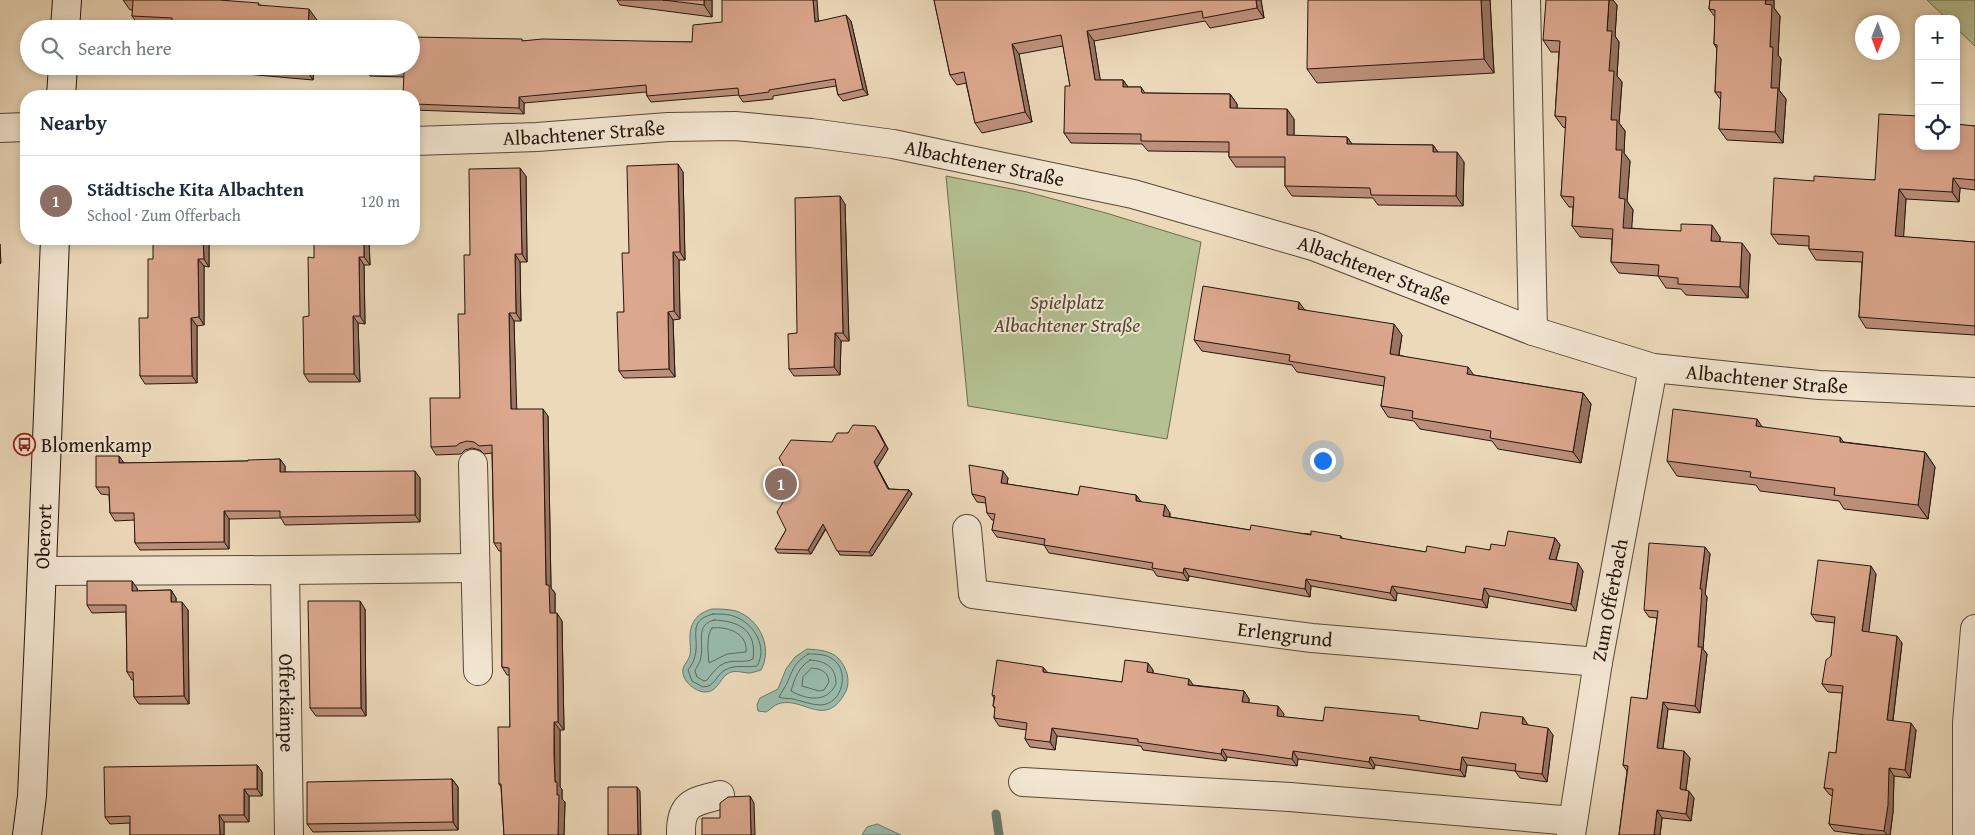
<!DOCTYPE html>
<html lang="en">
<head>
<meta charset="utf-8">
<style>
  :root { --surface:#fff; --page:#f2f2f3; --text:#1f2937; --muted:#747a83; --line:#e0e1e3; --accent:#0f766e }
  body { margin:0; font-family:"Gentium Book Plus",serif; background:var(--page); color:var(--text) }
  .controls { position:absolute; right:15px; top:15px; display:grid; overflow:hidden; border-radius:10px; box-shadow:0 2px 8px #0003 }
  .controls button { width:45px; height:45px; display:grid; place-items:center; padding:0; border:0; border-bottom:1px solid var(--line); background:var(--surface); color:var(--text); font:25px sans-serif }
  .compass { position:absolute; left:1855px; top:15px; width:45px; height:45px; border-radius:50%; background:var(--surface); box-shadow:0 2px 8px #0003; rotate:181deg }
  .you { position:absolute; left:1322px; top:460px; width:18px; height:18px; margin:-12px; border:4px solid #fff; border-radius:50%; background:#1a73e8; box-shadow:0 0 0 8px #1a73e833 }
  .badge { display:grid; place-items:center; width:32px; height:32px; border-radius:50%; background:var(--accent); color:#fff; font-size:16px; font-weight:700 }
  .pin { position:absolute; translate:-50% -50%; border:2px solid #fff; box-shadow:0 1px 5px #0006 }
  .list { margin:0; padding:0; list-style:none }
  h2 { display:flex; justify-content:space-between; align-items:center; height:65px; margin:0; padding:0 20px; font-size:21px }
  h2 small { font-size:16px; font-weight:400; color:var(--muted) }
  .list li { display:grid; grid-template-columns:32px 1fr auto; gap:15px; align-items:center; box-sizing:border-box; height:90px; padding:0 20px; border-top:1px solid var(--line) }
  .list b { display:block; font-size:19px; white-space:nowrap }
  .list p { margin:0; font-size:16px; white-space:nowrap; color:var(--muted) }
  .list em { font-size:16px; font-style:normal; color:var(--muted) }
  .icon { flex:none; width:28px; height:28px; fill:none; stroke:currentColor; stroke-width:2; stroke-linecap:round; stroke-linejoin:round }
  .map { position:relative; flex:none; width:1975px; height:835px; overflow:hidden }
  .search { position:absolute; background:var(--surface); box-shadow:0 2px 8px #0003; left:20px; top:20px; width:400px; height:55px; display:flex; align-items:center; gap:12px; box-sizing:border-box; padding:0 18px; border-radius:28px; color:var(--muted); font-size:19px }
  .panel { position:absolute; background:var(--surface); box-shadow:0 2px 8px #0003; left:20px; top:90px; width:400px; height:155px; border-radius:20px }
  .map>svg:first-child { display:block }
</style>
</head>
<body>
<div class="map">
<svg width="1975" height="835" viewBox="0 0 1975 835">
  <rect width="100%" height="100%" fill="#ecd9ba"/>
  <filter id="stains"><feTurbulence type="fractalNoise" baseFrequency=".004" numOctaves="4"/><feColorMatrix values="0 0 0 0 .2 0 0 0 0 .09 0 0 0 0 .02 0 0 0 .5 -.17"/></filter>
  <radialGradient id="worn" r=".72"><stop offset=".6" stop-color="#630" stop-opacity="0"/><stop offset="1" stop-color="#630" stop-opacity=".3"/></radialGradient>
  <path fill="#b4c092" stroke="#6c6b50" d="M1927 0H1975V46L1956 28V19H1947Z
    M946 176 1027 192 1106 213 1201 242 1167 439 968 406Z"/>
  <path fill="#99bbab" stroke="#6a796c" d="M712 609C720 609 728 609 736 611 760 619 773 648 761 670 758 671 754 672 750 673 742 673 734 669 727 674 719 680 717 693 704 692 694 691 681 680 683 669 684 664 689 660 690 655 691 650 690 645 690 640 689 623 697 613 712 609Z
    M807 649C818 650 831 650 839 659 846 667 851 680 846 691 826 731 802 695 778 704 774 705 770 710 766 712L758 711 757 705 760 698 778 689 786 669 795 657Z
    M877 824 901 835H862L867 827Z"/>
  <g fill="none" stroke-linecap="round" stroke-linejoin="round">
    <path stroke="#5e685c" stroke-width="1" d="M713 614C721 614 729 614 736 617 754 624 768 647 757 666 747 668 735 664 725 670 716 675 715 687 703 687L692 681 688 670C691 666 694 661 695 656 700 637 686 621 713 614Z
      M714 620C739 621 757 630 753 659 746 664 731 658 721 665 716 668 711 675 707 680L704 681 697 677 695 671C697 666 701 661 701 656 704 642 695 625 714 620Z
      M712 628C727 626 748 633 746 652L727 654 709 663C708 654 706 635 712 628Z
      M808 654C815 654 825 654 831 658 851 669 843 705 820 705 812 705 802 701 793 699 788 698 783 699 779 697 781 692 785 688 787 683 794 668 793 664 808 654Z
      M810 660C826 661 836 667 836 684 827 703 807 700 791 691 795 678 798 668 810 660Z
      M812 668C822 669 828 672 829 682L824 690 819 691 802 686 803 677Z"/>
    <path stroke="#6a796c" stroke-width="9" d="M996 814 999 835"/>
    <defs>
      <g id="street">
        <path d="M1526 0 1533 331"/>
        <path d="M0 128 26 127"/>
        <path id="s1" d="M414 141 537 137 668 127 735 126 811 133 893 144 1133 194 1313 246 1533 331 1653 368 1819 385 1975 392"/>
        <path d="M473 464 478 671"/>
        <path id="s2" d="M967 529 973 594 1312 638 1598 662"/>
        <path d="M285 570 475 568"/>
        <path id="s3" d="M42 571 285 570 289 835"/>
        <path d="M1023 782 1290 797 1573 821"/>
        <path d="M681 835C680 802 694 802 720 795"/>
        <path id="s4" d="M1571 835 1598 662 1653 368"/>
        <path d="M1967 835V723L1975 629"/>
      </g>
      <g id="secondary">
        <path d="M65 29 67 0"/>
        <path d="M61 96 63 66"/>
        <path id="s5" d="M27 835 32 796 40 616 55 239"/>
      </g>
    </defs>
    <use href="#street" stroke="#564738" stroke-width="30"/>
    <use href="#secondary" stroke="#24160d" stroke-width="30"/>
    <use href="#street" stroke="#f3e6d2" stroke-width="28"/>
    <use href="#secondary" stroke="#f3e6d2" stroke-width="28"/>
  </g>
  <path fill="#bc907a" stroke="#24160d" d="M123 0H227V1L260 5 317 20 316 29H164L140 27 132 16 133 10H130Z
    M617 0H712V17L620 5Z
    M934 0H1261L1264 18 1210 28 1205 21 1094 41 1100 80H1123L1128 87H1141L1145 93 1230 94 1237 104V108L1294 119V136L1347 137 1352 144 1433 145 1438 152 1464 162 1463 206 1378 205 1373 198 1292 196 1285 186V167H1236L1229 157V152L1148 151 1142 144 1071 143 1064 133 1070 86 1063 46 1019 54 1032 122 982 133 975 123 966 83 957 85 950 75Z
    M1490 0 1494 73 1317 83 1307 69Z
    M1710 0H1774V8L1780 16 1778 55 1781 59 1779 90 1786 99 1783 143 1727 140 1719 129 1721 100 1715 92 1717 49 1714 44 1715 17 1709 9Z
    M1617 5 1615 36 1619 42 1617 76 1622 82 1619 123 1625 131 1624 153 1630 161 1627 201 1633 210 1631 228 1720 237V242L1750 254 1748 298 1686 295 1681 289 1666 288 1658 276 1619 273 1611 262 1612 239 1580 237 1572 226 1573 207H1569L1561 196 1566 128 1563 127 1555 116 1559 52H1551L1543 40Z
    M819 21H851L868 95 843 101 838 95 836 86 773 96V99L743 102 739 96V95L651 102 647 96 646 92 524 103V114L414 110V96L404 77 370 76 366 70 524 41 692 42Z
    M218 66H314L313 80 223 72Z
    M1956 120 1960 125 1975 126V190L1960 188 1959 202 1906 199 1903 237 1975 242V335L1866 328 1859 317 1862 262 1816 260 1809 249V246L1778 244 1771 234 1814 181 1875 180 1956 146Z
    M683 172 685 260H679L680 319 673 320 675 377 624 378 619 371 629 253Z
    M526 176 527 262H520L521 321H514L516 409 548 416 551 588 555 593V613L562 621 564 730H560V787L562 789V799L565 802 564 835H504L501 787 499 784 510 727V675H507L502 667 501 551H499L494 543 492 453 484 454 480 450 472 448 465 450 461 454 436 455 431 447 460 398 465 314 470 255Z
    M845 204 849 341H841L840 375 794 376 789 369 797 333Z
    M209 239V267L204 266V325L197 326V383L145 384 140 376 148 318 153 259Z
    M369 239 370 265H364L365 324 358 323 360 382H309L304 374 309 316Z
    M1305 310 1402 335 1399 355 1474 375 1583 393 1591 404 1581 463 1498 449 1492 441 1420 429 1414 421 1388 417 1381 406 1384 386 1297 372 1292 365 1202 351 1194 340Z
    M1762 427 1844 442 1925 452 1935 467 1928 519 1844 509 1839 501 1760 491 1756 485 1677 476 1667 461Z
    M878 430 888 449 877 467 889 489 909 490 912 494 872 556 840 555 826 529 811 554 778 553 775 549 786 530 832 442 848 433Z
    M119 456 124 463 248 461 280 459 285 466V472L420 478V522L285 525 281 518 229 519V549L140 550 135 543V520L115 521 110 513 109 495 101 494 96 487Z
    M1008 478 1007 484 1078 495H1136L1141 502 1170 513V517L1250 530 1341 536 1343 539 1426 552 1465 553 1490 550 1505 546 1555 538 1560 545 1556 560 1583 571 1576 611 1489 596 1487 608 1397 593 1396 601 1311 586 1310 597 1189 576 1188 581 1157 576 1153 570 1049 553 1044 545 997 537 992 530 994 520H992L987 513 986 503 977 502 972 494Z
    M1705 547 1710 554 1705 594 1707 597 1703 649 1707 654 1700 713 1668 709 1663 748 1690 758 1686 790 1694 798 1691 821 1662 818 1660 835H1619L1627 771 1623 765 1647 699 1657 618 1649 617 1644 610Z
    M1876 574 1868 632 1902 643 1893 721 1916 730 1910 778 1894 776 1893 812 1890 835H1865L1834 831 1829 824 1833 796 1830 795 1824 788 1836 753 1842 693 1828 692 1822 684 1831 656 1835 623 1816 621 1811 614Z
    M137 588V591L171 590 176 598V602L188 610 189 704H139L134 697V680H132L127 672 126 612 92 613 87 605Z
    M365 609 366 716H316L310 708Z
    M1153 670V673L1193 685 1244 691 1249 699V703L1284 714 1283 717 1323 721H1423L1478 729 1528 725 1553 735 1547 782 1520 778 1515 771 1467 765 1465 777 1375 765 1374 769 1298 759 1297 766 1227 757 1226 761 1143 750 1141 746 1057 736 1055 750 1030 747 1025 739 1027 730 999 726 994 718 995 709 993 706 994 698 992 695 1048 673 1122 682Z
    M257 765 262 772V796H249V822H224V835H130V823L110 824 105 817Z
    M452 779 458 787V830L313 832 307 824Z"/>
  <path fill="#997563" stroke="#24160d" d="M704 0H712V17L704 5Z
    M813 0H817L819 28 815 22Z
    M1256 0H1261L1264 18 1257 8Z
    M1481 0H1490L1494 73 1484 59Z
    M1609 0H1613L1617 5 1615 36 1619 42 1617 76 1622 82 1619 123 1625 131 1624 153 1630 161 1627 201 1633 210 1631 239 1623 228 1619 198 1616 150 1611 120 1607 31Z
    M1766 0H1774V8L1780 16 1778 55 1781 59 1779 90 1786 99 1783 143 1775 132 1771 88 1770 47 1765 4Z
    M309 9 317 20 316 29H308Z
    M846 15 851 21 868 95 863 89Z
    M1087 31 1094 41 1102 90 1095 80Z
    M1012 44 1019 54 1032 122 1025 112Z
    M306 66H314L313 80 305 68Z
    M1123 80 1130 90 1123 87Z
    M1230 94 1237 104V118L1230 108Z
    M519 97 524 103V114L519 108Z
    M1287 109 1294 119V145L1287 135Z
    M1347 137 1354 147 1347 144Z
    M1433 145 1440 155 1433 152Z
    M1457 152 1464 162 1463 206 1456 196Z
    M678 164 683 172 685 260 680 252Z
    M520 168 526 176 527 262 522 254Z
    M1953 178 1960 188 1959 202 1952 192Z
    M1899 189 1906 199 1903 247 1895 236Z
    M840 196 845 204 849 341 843 333Z
    M1712 225 1720 237 1719 253 1711 241Z
    M203 239H209V267L204 259Z
    M364 239H369L370 265 364 257Z
    M1742 243 1750 254 1748 298 1740 287Z
    M0 244 1 263 0 264Z
    M673 252 679 260 680 319 674 311Z
    M515 254 520 262 521 321 516 313Z
    M359 257 364 265 365 324 360 316Z
    M198 259 204 266V325L199 317Z
    M1299 302 1307 313 1298 309Z
    M668 312 673 320 675 377 669 369Z
    M509 313 514 321 517 417 511 409Z
    M353 316 358 323 360 382 354 374Z
    M191 318 197 326V383L192 376Z
    M1394 324 1402 335 1397 365 1390 354Z
    M835 333 841 341 840 375 834 367Z
    M1468 367 1476 378 1467 374Z
    M1583 393 1591 404 1581 463 1573 452Z
    M543 409 548 416 551 588 555 593V621L550 613 546 585Z
    M1757 419 1767 434 1756 426Z
    M875 426 888 449 877 467 891 493 874 462Z
    M1840 437 1850 451 1840 442Z
    M1925 452 1935 467 1928 519 1918 505Z
    M119 456 124 463H119Z
    M280 459 285 466V479L280 472Z
    M415 471 420 478V522L415 515Z
    M1003 471 1008 478 1006 490 1001 483Z
    M909 490 912 494 872 556 869 552Z
    M1136 495 1142 503 1136 501Z
    M1165 505 1170 513 1168 524 1163 516Z
    M224 511 229 519V549L224 542Z
    M823 524 826 528 811 554 808 550Z
    M1555 538 1560 545 1554 566 1549 559Z
    M1705 547 1710 554 1705 594 1707 597 1703 649 1707 654 1700 713 1695 706 1700 589Z
    M1578 563 1583 571 1576 611 1571 604Z
    M1871 566 1876 574 1868 639 1862 631Z
    M1184 568 1189 576 1188 581 1183 573Z
    M1306 579 1311 586 1310 597 1305 589Z
    M132 581 137 588 138 599 132 591Z
    M1392 586 1397 593 1396 601 1390 593Z
    M1484 588 1489 596 1487 608 1482 600Z
    M171 590 176 598V609L171 602Z
    M360 601 365 609 366 716 361 708Z
    M182 602 188 610 189 704 184 696Z
    M557 613 562 621 564 730 558 722Z
    M1897 636 1902 643 1892 727 1887 720Z
    M1148 663 1153 670 1152 680 1147 672Z
    M1043 667 1049 674 1043 672Z
    M1189 679 1194 686 1188 685Z
    M1244 691 1249 699 1248 709 1242 702Z
    M1663 702 1668 709 1662 755 1657 748Z
    M1278 706 1284 714 1282 723 1277 716Z
    M1523 717 1528 725 1527 732 1522 724Z
    M554 722 560 730V787L562 789V799L565 802 564 835H558L557 795 555 782Z
    M1911 723 1916 730 1910 778 1905 770Z
    M1052 728 1057 736 1055 750 1050 742Z
    M1548 728 1553 735 1547 782 1542 774Z
    M1222 749 1227 757 1226 761 1221 754Z
    M1293 751 1298 759 1297 766 1292 759Z
    M1684 751 1690 758 1685 797 1680 789Z
    M1370 757 1375 765 1374 769 1369 762Z
    M1462 757 1467 765 1465 777 1460 770Z
    M257 765 262 772V796L257 789Z
    M1889 768 1894 776 1893 812 1890 835H1887L1884 831Z
    M452 779 458 787V830L453 822Z
    M637 787 640 791 641 835H638Z
    M244 789 249 796V822L244 815Z
    M1689 791 1694 798 1691 821 1686 814Z
    M750 796 754 803 755 835H751Z
    M1657 810 1662 818 1660 835H1654Z
    M219 815 224 822V835H220Z"/>
  <path fill="#dba78e" stroke="#24160d" d="M133 0H219L259 3 258 5 309 9 308 29H217V25L172 22V18L132 16Z
    M663 0H704V5Z
    M722 0H813L815 22 846 15 863 89 838 95 835 79 769 90V92L739 96 738 88 647 96 646 85 519 97V108L414 104V96H403L404 71 366 70V66H411V37L522 39V41L542 39 692 42 693 25 722 22Z
    M934 0H1256L1257 8 1203 18 1202 11 1087 31 1095 80H1123V87H1141L1142 93 1230 94V108L1287 109V135L1347 137V144L1433 145V152H1457L1456 196 1371 195 1370 188 1285 186V157H1229V142L1141 141V134L1064 133 1065 86H1070L1061 35 1012 44 1025 112 975 123 964 72 950 75Z
    M1308 0H1481L1484 59 1307 69Z
    M1546 0H1609L1607 31H1612L1609 71H1614L1611 120H1617L1616 150H1622L1619 198 1625 199 1623 228 1681 231V224L1712 225 1711 241 1742 243 1740 287 1678 284V278L1658 276 1659 265 1611 262 1613 229 1572 226 1574 197 1561 196 1566 117 1555 116 1560 41 1543 40Z
    M1710 0H1766L1765 4 1772 5 1770 47H1773L1771 88H1778L1775 132 1719 129 1721 92H1715L1717 45 1714 44 1715 10 1709 9Z
    M281 66H306L305 68Z
    M1879 114 1919 116V146H1956V124L1975 126V180L1953 178 1952 192 1899 189 1895 236 1975 242V326L1859 317 1863 252 1809 249V236L1771 234 1774 178 1814 181V176L1875 180Z
    M678 164 680 252H673L674 311 668 312 669 369 619 371 617 312H624L622 253H629L627 166Z
    M520 168 522 254H515L516 313H509L511 409H543L546 585H549L550 613H557L558 722H554V755L555 782H557V795H559L558 835H504L501 784H499L498 727H510L509 668 502 667 501 543H494L492 445 479 446 474 442 467 441 460 443 456 446 431 447 430 398H460L458 314H465L464 255H470L469 169Z
    M840 196 843 333H835L834 367 789 369 788 334 797 333 795 198Z
    M153 239H203L204 259H198L199 317 191 318 192 376H140L139 318H148V259H153Z
    M314 239H364V257H359L360 316H353L354 374H304L303 317 309 316 308 257 314 258Z
    M1203 286 1299 302 1298 309 1394 324 1390 354 1468 367 1467 374 1583 393 1573 452 1490 438 1491 431 1412 418 1413 411 1381 406 1385 377 1289 361 1290 355 1194 340Z
    M1673 409 1757 419 1756 426 1840 437V442L1925 452 1918 505 1834 495 1835 488 1750 477 1751 472 1667 461Z
    M853 425 875 426 885 445 874 462 888 489 909 490 869 552 837 551 823 524 808 550 775 549 786 530 777 512 788 494 783 485 789 476 779 458 791 440 832 442 837 433H848Z
    M96 456H119V463L248 461V460L280 459V472L415 471V515L280 517V511H224V542L135 543 134 513H110L109 487H96Z
    M969 465 1003 471 1001 483 1078 495 1080 486 1136 495V501L1165 505 1163 516 1250 530 1251 525 1311 535V531L1341 536 1340 538 1426 552 1427 546 1465 553 1466 546 1490 550 1491 544 1505 546 1508 531 1555 538 1549 559 1578 563 1571 604 1484 588 1482 600 1392 586 1390 593 1306 579 1305 589 1184 568 1183 573 1152 568 1153 563 1044 545 1045 539 992 530 995 514 987 513 985 497 972 494Z
    M1649 543 1705 547 1700 589H1702L1698 647H1702L1695 706 1663 702 1657 748 1684 751 1680 789 1689 791 1686 814 1657 810 1654 835H1619L1628 766 1623 765 1631 697 1647 699 1658 611 1644 610Z
    M1818 560 1871 566 1862 631 1897 636 1887 720 1911 723 1905 770 1889 768 1888 805 1884 831 1829 824 1833 789 1824 788 1829 752 1836 753 1843 686 1822 684 1826 660 1831 656 1835 617 1811 614Z
    M87 581H132V591L171 590V602H182L184 696 134 697 133 672H127L126 605H87Z
    M308 601H360L361 708H310Z
    M997 660 1043 667V672L1122 682 1125 660 1148 663 1147 672 1189 679 1188 685 1244 691 1242 702 1278 706 1277 716 1323 721 1325 707 1419 716V720L1478 729 1481 712 1523 717 1522 724 1548 728 1542 774 1515 771 1516 764 1462 757 1460 770 1370 757 1369 762 1293 751 1292 759 1222 749 1221 754 1138 742V739L1052 728 1050 742 1025 739 1027 723 994 718 995 707 993 706 995 696 992 695Z
    M257 765V789H244V815H219L220 835H130V816L105 817 104 767Z
    M452 779 453 822 307 824V782Z
    M608 787H637L638 835H608Z
    M750 796 751 835H702V818H720V803L728 797Z"/>
  <defs>
    <symbol id="bus-ring" viewBox="-11 -11 22 22"><circle r="9.5" fill="#f3e6d2" stroke="#8f2418" stroke-width="1.5"/><path d="M-5-6H5V4H4V6H2V4H-2V6H-4V4H-5ZM-3.5-4V0h7V-4ZM-3.5 1.2v1.5H-2V1.2ZM2 1.2v1.5H3.5V1.2Z" fill="#8f2418"/></symbol>
  </defs>
  <g fill-rule="evenodd">
    <use href="#bus-ring" x="12" y="432" width="25" height="25"/>
  </g>
  <g text-anchor="middle" stroke-width="4" stroke-linejoin="round" paint-order="stroke">
    <g font-size="20" fill="#24160d" stroke="#f3e6d2">
      <text dy="7" stroke="none"><textPath href="#s1" startOffset="170">Albachtener Straße</textPath></text>
      <text dy="7" stroke="none"><textPath href="#s1" startOffset="574">Albachtener Straße</textPath></text>
      <text dy="7" stroke="none"><textPath href="#s1" startOffset="979">Albachtener Straße</textPath></text>
      <text dy="7" stroke="none"><textPath href="#s1" startOffset="1389">Albachtener Straße</textPath></text>
      <text dy="7" stroke="none"><textPath href="#s5" startOffset="299">Oberort</textPath></text>
      <text dy="7" stroke="none"><textPath href="#s4" startOffset="238">Zum Offerbach</textPath></text>
      <text dy="7" stroke="none"><textPath href="#s2" startOffset="380">Erlengrund</textPath></text>
      <text dy="7" stroke="none"><textPath href="#s3" startOffset="376">Offerkämpe</textPath></text>
    </g>
    <g font-size="20" font-style="italic" fill="#4f4935" stroke="#f3e6d2">
      <text x="1067" y="309">Spielplatz<tspan x="1067" dy="23">Albachtener Straße</tspan></text>
    </g>
    <g font-size="20" fill="#24160d" stroke="#f3e6d2" text-anchor="start">
      <text x="41" y="452">Blomenkamp</text>
    </g>
  </g>
  <rect width="100%" height="100%" filter="url(#stains)"/>
  <rect width="100%" height="100%" fill="url(#worn)"/>
</svg>
<div class="controls">
<button>+</button>
<button>−</button>
<button><svg class="icon" aria-label="locate" viewBox="0 0 24 24"><circle cx="12" cy="12" r="6"/><path d="M12 2v4M12 18v4M2 12h4M18 12h4"/></svg></button>
</div>
<svg class="compass" viewBox="-18 -18 36 36"><path d="M0-13l5 13h-10z" fill="#e53935"/><path d="M0 13l5-13h-10z" fill="#747a83"/></svg>
<div class="you"></div>
<div class="pin badge" style="left:781px;top:484px;background:#8d6e63">1</div>
<div class="search"><svg class="icon" aria-label="search" viewBox="0 0 24 24"><circle cx="10" cy="10" r="6"/><path d="M15 15l6 6"/></svg>Search here</div>
<section class="panel">
<h2>Nearby<small></small></h2>
<ul class="list">
<li><span class="badge" style="background:#8d6e63">1</span><div><b>Städtische Kita Albachten</b><p>School · Zum Offerbach</p></div><em>120 m</em></li>
</ul>
</section>
</div>
</body>
</html>
